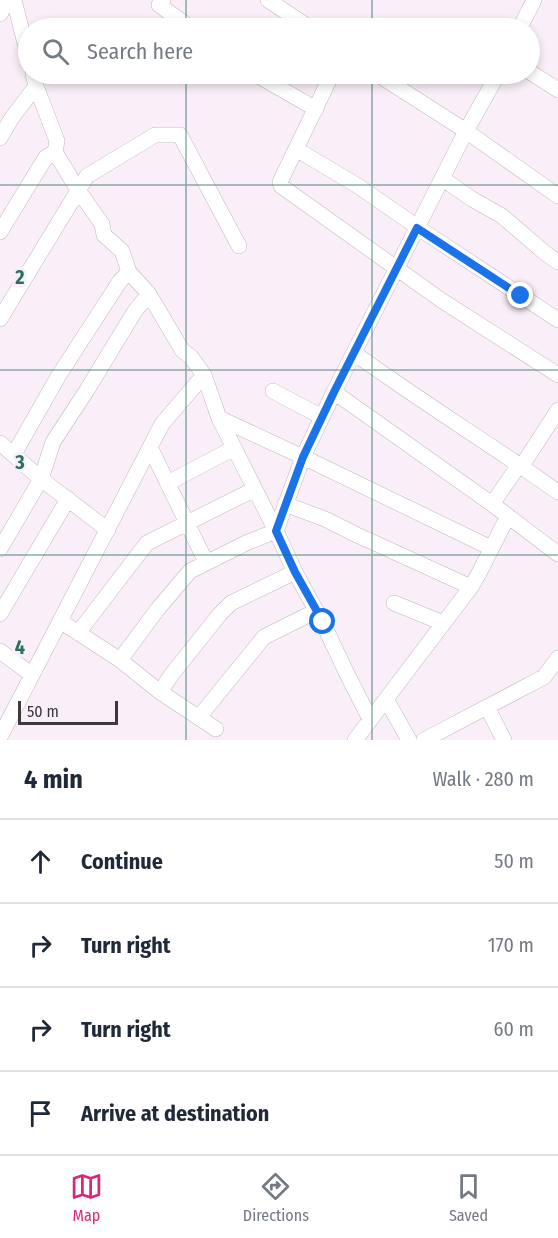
<!DOCTYPE html>
<html lang="en">
<head>
<meta charset="utf-8">
<style>
  :root { --surface:#fff; --page:#f2f2f3; --text:#1f2937; --muted:#747a83; --line:#e0e1e3; --accent:#db2777 }
  body { margin:0; font-family:"Fira Sans Condensed",sans-serif; background:var(--page); color:var(--text) }
  .scale { position:absolute; left:18px; bottom:15px; width:100px; box-sizing:border-box; padding-left:6px; border:3px solid #3d393d; border-top:0; font-size:16px; line-height:21px; white-space:nowrap; color:#3d393d; -webkit-text-stroke:4px #faeff9; paint-order:stroke }
  .stop { position:absolute; width:18px; height:18px; margin:-14px; border:4px solid #1a73e8; border-radius:50%; background:#fff }
  .stop.end { background:#1a73e8; border-color:#fff; box-shadow:0 2px 6px #0008 }
  .list { margin:0; padding:0; list-style:none }
  h2 { display:flex; justify-content:space-between; align-items:center; height:78px; margin:0; padding:0 24px; font-size:26px }
  h2 small { font-size:20px; font-weight:400; color:var(--muted) }
  .list li { display:grid; grid-template-columns:39px 1fr auto; gap:18px; align-items:center; box-sizing:border-box; height:84px; padding:0 24px; border-top:2px solid var(--line) }
  .list b { display:block; font-size:22px; white-space:nowrap }
  .list em { font-size:20px; font-style:normal; color:var(--muted) }
  .icon { flex:none; width:33px; height:33px; fill:none; stroke:currentColor; stroke-width:2; stroke-linecap:round; stroke-linejoin:round }
  .map { position:relative; flex:none; width:558px; height:740px; overflow:hidden }
  .search { position:absolute; background:var(--surface); box-shadow:0 3px 9px #0003; left:18px; right:18px; top:18px; height:66px; display:flex; align-items:center; gap:15px; box-sizing:border-box; padding:0 21px; border-radius:33px; color:var(--muted); font-size:22px }
  .sheet { height:414px; background:var(--surface) }
  nav { display:flex; justify-content:space-around; align-items:center; box-sizing:border-box; height:84px; border-top:2px solid var(--line); background:var(--surface); font-size:16px; color:var(--muted) }
  nav a { display:grid; justify-items:center; gap:3px }
  nav .on { color:var(--accent) }
  .map>svg:first-child { display:block }
</style>
</head>
<body>
<div class="map">
<svg width="558" height="740" viewBox="0 0 558 740">
  <rect width="100%" height="100%" fill="#faeff9"/>
  <g fill="none" stroke-linecap="round" stroke-linejoin="round">
    <defs>
      <path id="minor" d="M14 0 28 55
        M163 0 159 5 191 28
        M268 0 310 28
        M0 14 8 0
        M520 28 534 0
        M530 72 558 90
        M255 74 316 109
        M332 74 280 182 281 186 441 300 558 375
        M377 74 466 131 558 196
        M0 138 11 119 36 86
        M296 149 358 186 426 233 558 320
        M55 152 78 190 102 224 104 235 122 251 129 272 149 294 182 350 191 357 204 375
        M443 179 472 199 502 216 545 253 558 262
        M0 232 46 157 55 152 57 141 36 86 33 74
        M0 319 87 176 155 135H180L239 246
        M354 353C408 392 464 428 519 465L525 461 558 410
        M273 391 322 417
        M334 392 492 504 558 554
        M219 418 303 457 491 548
        M0 443 41 479 108 530
        M150 447 206 562
        M14 454 59 375 120 281 129 272
        M168 483 234 448
        M285 504 325 519 357 535 471 587
        M492 504 519 465 558 492
        M0 549 41 479 53 442 87 390 135 311 149 294
        M295 572 231 603 220 614 172 674 160 692 120 660 157 610 190 571 246 543 276 531 295 572 323 623 347 674 370 719
        M394 603 443 623
        M0 614 68 499
        M60 621 120 660
        M78 633 147 543 255 489
        M0 651 32 675
        M160 692 216 729
        M386 699 409 740
        M487 707 504 740
        M199 717 264 637 316 611
        M0 737 162 424 204 375 219 418 276 531 303 457 334 392 466 131 498 74
        M355 740 471 587 478 575 508 516
        M424 740 544 677 558 658"/>
    </defs>
    <use href="#minor" stroke="#c0b6bf" stroke-width="16"/>
    <use href="#minor" stroke="#fff" stroke-width="15"/>
  </g>
  <g fill="none" stroke-linecap="round" stroke-linejoin="round">
    <path stroke="#1a73e8" stroke-width="8" d="M323 622 295 572 276 531 303 457 334 392 417 228 521 296"/>
  </g>
  <path fill="none" stroke="#2b6f62" stroke-width="1.5" stroke-opacity="0.55" d="M186 0V28M372 0V28M186 74V740M372 74V740M0 185H558M0 370H558M0 555H558"/>
  <g font-size="20" text-anchor="middle" font-weight="bold" fill="#2b6f62" stroke="#faeff9" stroke-width="6" stroke-linejoin="round" paint-order="stroke">
    <text x="20" y="284">2</text>
    <text x="20" y="469">3</text>
    <text x="20" y="654">4</text>
  </g>
</svg>
<div class="scale">50 m</div>
<div class="stop" style="left:323px;top:622px"></div>
<div class="stop end" style="left:521px;top:296px"></div>
<div class="search"><svg class="icon" aria-label="search" viewBox="0 0 24 24"><circle cx="10" cy="10" r="6"/><path d="M15 15l6 6"/></svg>Search here</div>
</div>
<section class="sheet">
<h2>4 min<small>Walk · 280 m</small></h2>
<ul class="list">
<li><svg class="icon" aria-label="ahead" viewBox="0 0 24 24"><path d="M12 20V5M6 11l6-6 6 6"/></svg><div><b>Continue</b></div><em>50 m</em></li>
<li><svg class="icon" aria-label="right" viewBox="0 0 24 24"><path d="M7 20v-9h11M14 6l5 5-5 5"/></svg><div><b>Turn right</b></div><em>170 m</em></li>
<li><svg class="icon" aria-label="right" viewBox="0 0 24 24"><path d="M7 20v-9h11M14 6l5 5-5 5"/></svg><div><b>Turn right</b></div><em>60 m</em></li>
<li><svg class="icon" aria-label="arrive" viewBox="0 0 24 24"><path d="M6 21V4h12l-3 4 3 4H6"/></svg><div><b>Arrive at destination</b></div></li>
</ul>
</section>
<nav>
<a class="on"><svg class="icon" aria-label="map" viewBox="0 0 24 24"><path d="M3 6l6-2 6 2 6-2v14l-6 2-6-2-6 2zM9 4v14M15 6v14"/></svg>Map</a>
<a><svg class="icon" aria-label="directions" viewBox="0 0 24 24"><path d="M12 3l9 9-9 9-9-9zM9 14v-3h6M13 9l2 2-2 2"/></svg>Directions</a>
<a><svg class="icon" aria-label="saved" viewBox="0 0 24 24"><path d="M7 4h10v16l-5-4-5 4z"/></svg>Saved</a>
</nav>
</body>
</html>
